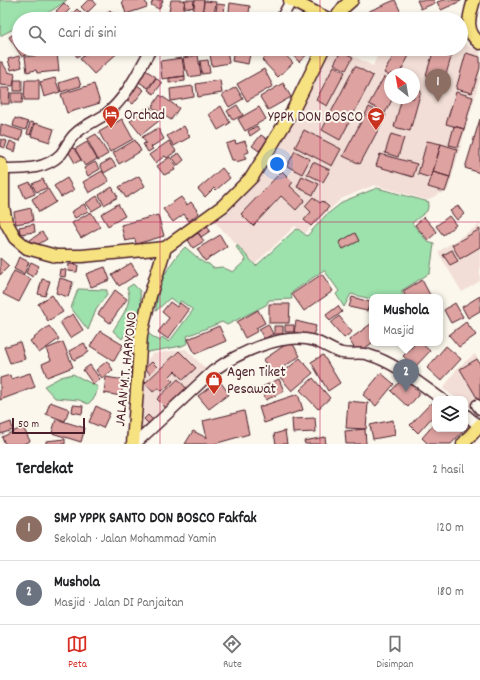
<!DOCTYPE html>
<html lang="id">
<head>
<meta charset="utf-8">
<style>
  :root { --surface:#fff; --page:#f6f6f6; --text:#202124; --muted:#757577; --line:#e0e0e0; --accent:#d93025 }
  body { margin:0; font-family:Dekko,sans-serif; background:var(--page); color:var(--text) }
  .controls { position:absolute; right:12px; bottom:12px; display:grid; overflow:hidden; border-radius:8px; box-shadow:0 2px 6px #0003 }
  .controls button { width:36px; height:36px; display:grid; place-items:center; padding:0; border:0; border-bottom:1px solid var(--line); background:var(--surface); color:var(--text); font:20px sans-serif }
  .compass { position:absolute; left:384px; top:68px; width:36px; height:36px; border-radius:50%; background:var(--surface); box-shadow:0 2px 6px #0003; rotate:329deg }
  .scale { position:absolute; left:12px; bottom:10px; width:73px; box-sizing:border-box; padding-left:4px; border:2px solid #4a1f2b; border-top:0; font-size:11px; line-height:14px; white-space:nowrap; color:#4a1f2b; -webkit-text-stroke:3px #fbf7ec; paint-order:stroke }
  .you { position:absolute; left:277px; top:164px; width:14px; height:14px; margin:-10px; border:3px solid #fff; border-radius:50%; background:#1a73e8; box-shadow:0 0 0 6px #1a73e833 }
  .badge { display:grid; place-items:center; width:26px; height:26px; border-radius:50%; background:var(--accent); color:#fff; font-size:13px; font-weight:700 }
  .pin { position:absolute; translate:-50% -33px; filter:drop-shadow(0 1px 2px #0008) }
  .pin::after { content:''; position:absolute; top:21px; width:14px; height:12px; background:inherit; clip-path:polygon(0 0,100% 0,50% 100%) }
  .popup { position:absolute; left:369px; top:294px; width:74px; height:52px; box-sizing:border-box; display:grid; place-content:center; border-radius:8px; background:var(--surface); filter:drop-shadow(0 1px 3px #0005); font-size:13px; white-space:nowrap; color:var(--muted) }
  .popup b { font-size:15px; color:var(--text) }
  .popup::after { content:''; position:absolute; left:50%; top:100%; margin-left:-8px; border:8px solid transparent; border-top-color:var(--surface) }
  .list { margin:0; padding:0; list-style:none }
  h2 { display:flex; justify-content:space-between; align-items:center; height:52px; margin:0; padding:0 16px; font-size:17px }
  h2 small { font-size:13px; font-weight:400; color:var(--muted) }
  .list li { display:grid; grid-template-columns:26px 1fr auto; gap:12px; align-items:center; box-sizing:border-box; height:64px; padding:0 16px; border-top:1px solid var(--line) }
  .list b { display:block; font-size:15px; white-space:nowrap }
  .list p { margin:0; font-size:13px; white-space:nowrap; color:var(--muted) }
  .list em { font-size:13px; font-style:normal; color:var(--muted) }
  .icon { flex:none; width:22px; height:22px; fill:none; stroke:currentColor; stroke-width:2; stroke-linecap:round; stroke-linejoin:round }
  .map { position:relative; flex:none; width:480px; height:444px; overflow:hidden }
  .search { position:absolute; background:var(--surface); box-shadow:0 2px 6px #0003; left:12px; right:12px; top:12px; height:44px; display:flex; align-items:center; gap:10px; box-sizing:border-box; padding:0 14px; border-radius:22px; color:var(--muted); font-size:15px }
  .sheet { height:180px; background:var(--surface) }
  nav { display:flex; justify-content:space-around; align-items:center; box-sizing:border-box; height:56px; border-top:1px solid var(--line); background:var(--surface); font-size:11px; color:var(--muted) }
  nav a { display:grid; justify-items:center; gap:2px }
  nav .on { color:var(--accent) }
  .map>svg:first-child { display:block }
</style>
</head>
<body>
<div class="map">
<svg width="480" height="444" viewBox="0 0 480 444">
  <rect width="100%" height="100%" fill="#fbf7ec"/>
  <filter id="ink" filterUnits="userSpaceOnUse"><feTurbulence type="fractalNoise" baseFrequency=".025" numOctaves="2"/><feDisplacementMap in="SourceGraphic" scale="8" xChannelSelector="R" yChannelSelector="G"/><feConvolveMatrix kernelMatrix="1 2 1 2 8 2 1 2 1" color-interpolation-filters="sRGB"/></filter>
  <g filter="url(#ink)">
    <path fill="#f2ded6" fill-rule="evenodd" d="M461 32 463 43 480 52V79L448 190 427 200 374 185 341 199 305 233 295 226 255 264 215 222 228 212 269 165 320 71 330 49H339L373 66 380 49H461ZM390 74H414V98H390Z
      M480 224V281L462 292 438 252Z
      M186 349 208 371 143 430 141 423 142 384 143 370 148 359 152 354Z
      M475 354 480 362V414L465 404V399H458L443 389 457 368Z"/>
    <path fill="#9de1ac" stroke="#74806c" d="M0 0H67C51 12 40 19 19 19V26L0 36Z
      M377 188 429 202 427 211 412 223 428 242 434 244 430 273 401 291 404 297H372V315L369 312 371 299 351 294 344 307 336 294 339 291 324 270 291 293 292 299 269 300 266 305 227 325 222 322 187 336 188 343 182 346 142 353 147 333 160 341 162 337 169 342 193 310 181 301 178 304 170 298 156 311C156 286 168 264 185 247L204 263 209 264 213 268 222 267 233 272 246 260 236 247 237 245 256 266 295 230 298 229 307 236 325 216 344 201Z
      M133 284 140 291 141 309 122 339 113 331C120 318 134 303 127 288Z
      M78 289 107 290V294L96 310 88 330 71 308Z
      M73 374 98 387 95 397 88 404 79 400 55 398 44 386 61 377Z"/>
    <path fill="#dea3a1" stroke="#4a1f2b" d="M88 0H93L96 4 87 13 81 7Z
      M124 0H145L147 7 126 14 122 1Z
      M153 0H163L159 9 151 5Z
      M171 0H185L183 14 169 12Z
      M185 0H194L193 8 184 7Z
      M195 0H204L202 16 193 15Z
      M395 0 404 19H370L367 12Z
      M417 0H434L435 3 421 9Z
      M443 0H461V1L441 10 437 2Z
      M204 1 216 2 214 15 203 13Z
      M64 3 70 9 62 17 56 11Z
      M230 3 250 6 248 19H228Z
      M217 4 225 5 223 19H215Z
      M77 9 87 19H67Z
      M110 10 119 19H100Z
      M19 31V49H47L38 54 36 49 22 57 9 37Z
      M72 49H82L84 52 77 57Z
      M91 49H122L94 74 80 59Z
      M164 49H175L171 54Z
      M209 49H227L229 63 212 66Z
      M234 49H251L248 64 232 61Z
      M274 49H280L293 63 278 77 262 60Z
      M295 49H313L299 62 291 53Z
      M397 49 410 54 399 74H390V76L384 73Z
      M434 49 453 51 444 81 426 75Z
      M341 51 353 57 346 70 334 64Z
      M57 53 59 71 37 73 36 70 27 72 25 57Z
      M466 53 480 57V68L472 93 456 89Z
      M198 55 201 75 189 77 187 70H185L183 58Z
      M19 56 22 67 11 70 8 59Z
      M182 58 185 76 162 79 160 61Z
      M208 60 210 73 202 74 200 61Z
      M0 62H2L8 72 15 74 13 86 0 85Z
      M334 66 345 72 327 106 316 100Z
      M355 66 373 76 340 140 322 130Z
      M144 69 156 77 148 88 136 80Z
      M264 69 273 86 247 101 237 84Z
      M185 76V81L169 83V78Z
      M78 77 81 86 61 92 59 83Z
      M384 77 390 80V98H393L385 113 369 104Z
      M55 78 60 92 44 97 40 82Z
      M156 78 162 83 154 94 148 90Z
      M14 80H22V91H14Z
      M25 80H39V100H24Z
      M220 80 222 93 198 97 196 84Z
      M283 83 291 97 268 110 260 97Z
      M94 84 100 103 67 113 61 94Z
      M137 85 144 90 133 104 126 99Z
      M193 86 194 97 171 101 170 89Z
      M236 87 243 99 229 107 222 95Z
      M0 88H10L9 104H0Z
      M414 89 421 91 410 131 394 127 402 98H414Z
      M456 92 473 97 464 129 446 124Z
      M11 93H23L22 103H11Z
      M160 95 179 108 171 120 152 107Z
      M237 105 243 115 233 120 227 111Z
      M149 106 160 120 141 135 130 121Z
      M221 106 230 123 218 130 209 114Z
      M259 107 266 119 245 131 238 119Z
      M369 107 386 115 360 164 343 156Z
      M15 118 28 122 26 130 13 126Z
      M122 119 133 139 110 152 99 132Z
      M480 119V173L465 168Z
      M30 122 34 123 30 135 27 134Z
      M35 123 54 129 50 142 31 136Z
      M1 124 23 131 20 141 0 135Z
      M184 126 190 137 174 146 167 136Z
      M257 126 259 130 250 136 248 131Z
      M454 126 464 129 458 147 449 145Z
      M158 128 164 139 151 147 153 149 148 152 143 144 146 143 142 137Z
      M304 130 341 149 332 166 295 147Z
      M96 134 108 154 98 160 87 139Z
      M391 134 404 138 398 157 385 153Z
      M261 135 268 140 259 151 252 146Z
      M1 139 7 141 5 148 0 146Z
      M135 140 141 151 119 164 113 153Z
      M10 141 17 144 15 152 7 149Z
      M169 141 176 151 167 158 165 156 155 163 149 155Z
      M235 141 236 144 245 141 249 152 244 154 246 159 236 162 235 160H232L226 144Z
      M427 141 441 144 431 178 418 174Z
      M87 142 97 159 85 166 75 149Z
      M441 144 457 149 450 177 433 172Z
      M74 148 81 160 75 163 68 151Z
      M295 151 310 159 302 174 287 166Z
      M179 153 184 160 178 165 172 157Z
      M380 154 417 164 413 177 376 166Z
      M170 157 177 166 174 168 175 170 164 175 157 166Z
      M111 159 116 166 104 173 100 165Z
      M95 162 100 169 88 176 84 168Z
      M313 162 330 170 323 182 307 174Z
      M222 168 230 178 216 190 214 188 205 197 198 189Z
      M102 171 109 181 89 193 83 182Z
      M282 171 293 182 290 186 305 200 296 210 281 196 253 226 241 214Z
      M433 172 450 177 445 192 428 187Z
      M139 176 145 186 126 198 119 187Z
      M302 176 319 184 313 195 297 187Z
      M67 178 74 190 61 197 54 186Z
      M43 179 47 188 36 192 32 184Z
      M30 182 35 194 25 198 20 186Z
      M112 187 118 197 104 205 99 195Z
      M48 189 56 202 39 212 32 199Z
      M97 196 102 205 92 211 86 203Z
      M181 197 187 205 191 202 199 213 189 221 184 214 173 222 163 209Z
      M313 197 320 203 322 201 329 207 311 226 304 220 311 212 305 206Z
      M84 204 88 211 75 218 71 212Z
      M118 204 125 216 108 226 101 214Z
      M458 206 464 214 457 220 450 211Z
      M31 208 33 221 16 224 14 212Z
      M91 212 100 227 81 238 72 223Z
      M158 215 164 236 136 244 135 239 125 241 121 225Z
      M449 216 456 225 443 235 436 226Z
      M424 217 437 232 428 240 415 225Z
      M34 224 35 232 20 234 19 227Z
      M207 225 210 231 201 237 197 231Z
      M480 229V247L460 259 452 245Z
      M42 232 47 239 34 247 30 240Z
      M198 233 204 241 193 248 188 240Z
      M355 233 359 241 343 249 339 242Z
      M220 235 227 247 205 261 197 249Z
      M452 250 458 261 450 265 443 255Z
      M19 257 29 262 24 274 14 269Z
      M0 258 9 266 0 275Z
      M31 262 39 266 33 277 26 273Z
      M131 263 138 274 119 286 112 275Z
      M69 264 78 265 77 272 68 271Z
      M105 267 110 280 91 287 86 274Z
      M60 269 66 270 65 277 59 276Z
      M14 271 31 279 19 302 3 294Z
      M322 274 333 291 304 311 292 294Z
      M60 278 73 282 68 297 56 293Z
      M42 279 50 281 45 296 38 294Z
      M422 280 430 295 426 297H406L403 291Z
      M115 290 127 299 110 323 98 314Z
      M52 295 63 312 48 321 38 304Z
      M480 296V311L468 318 462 307Z
      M352 297 370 302 367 311 349 307Z
      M170 302 177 307 180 303 189 310 168 339 158 332 169 318 162 312Z
      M455 303 463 317 451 323 444 310Z
      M269 304H290L289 323H269Z
      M338 306 342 312 330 321 326 315Z
      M258 310 265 323 256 328 258 331 245 338 237 322Z
      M73 314 83 330 70 338 60 322Z
      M339 316 352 332 344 338 331 323Z
      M296 321 316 326 313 336 294 332Z
      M466 322 476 335 459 347 449 335Z
      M372 323V343L358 353 349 340Z
      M268 324 273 334 264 339 259 329Z
      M285 325H294V332H285Z
      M49 326 59 339 39 353 30 341Z
      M219 326 226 341 195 354 188 339Z
      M274 326H283V334H274Z
      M100 331 123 345 114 361 90 346Z
      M291 341 300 356 273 374 263 360Z
      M20 342 25 359 10 363 4 347Z
      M63 342 73 367 47 377 42 364 51 360 46 349Z
      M84 343 89 352 74 360 69 351Z
      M416 343H421L430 351 415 367 403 356Z
      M446 346 461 359 441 381 427 368Z
      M179 351 196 368 183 380 175 371 169 377 173 381 162 391 158 388 153 392 145 383Z
      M323 355 340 383 328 391 311 362Z
      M300 358 313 373 292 391 279 376Z
      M477 359 480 364V403L460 369Z
      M107 361 113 370 102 378 96 370Z
      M152 362 157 367 150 374 145 368Z
      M90 365 100 379 93 384 83 370Z
      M30 373 35 387 0 400V378L10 375 11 379Z
      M381 373 394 384 376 406 363 395Z
      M106 377 124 380 121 396 104 393Z
      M313 378 330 398 318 409 300 390Z
      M403 378 420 393 408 407 391 391Z
      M178 379 187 389 166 408 157 399Z
      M279 379 284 391 266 400 260 388Z
      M219 380 229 394 209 409 198 396Z
      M298 394 303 410 264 423 259 407Z
      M348 401 368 403 366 429 346 428Z
      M50 402 69 409 65 421 46 414Z
      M431 403 435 406V414L418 433 410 425Z
      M73 405 83 406 82 414 72 412Z
      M96 406 110 413 103 428 89 422Z
      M244 411 249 434 214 444H185L193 431 207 438 203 421Z
      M148 415 153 420 149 424 144 419Z
      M315 418 316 432 293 433 292 419Z
      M56 419 85 428 81 442 52 433Z
      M465 419 470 424 451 444H428L422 438 435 423V429H465Z
      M393 420 395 435 373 439 370 425Z
      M11 422 13 430 0 434V426Z
      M23 427 30 441 23 444H5L2 437Z
      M365 429 366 444H346L345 431Z
      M285 431 287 444H276L274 434Z
      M325 437 326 444H305L304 441Z
      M65 439V444H46V441Z"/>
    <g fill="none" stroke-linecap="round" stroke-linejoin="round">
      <defs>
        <path id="minor" d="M281 19 291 1
          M3 169C24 169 45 170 61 154 66 148 69 139 75 134 83 126 96 121 106 114 126 99 139 70 151 49
          M477 405 480 409
          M465 414 480 427
          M135 444 213 371C238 353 284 331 315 341 324 344 333 351 342 353 351 355 361 352 369 355 396 363 420 384 442 399"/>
        <path id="major" d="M290 0 328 19
          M474 0C469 17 464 31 480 43
          M335 19 344 7 352 0
          M0 163 3 169V207L6 222 15 238 27 248 56 256H82L165 248 223 206 252 177 293 110 323 49
          M133 444 141 335 150 296 165 248
          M463 444 480 425"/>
      </defs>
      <use href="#minor" stroke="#4a1f2b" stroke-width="13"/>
      <use href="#major" stroke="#4a1f2b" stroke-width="15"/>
      <use href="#minor" stroke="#fbf7ec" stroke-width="10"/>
      <use href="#major" stroke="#f7e281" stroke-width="12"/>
    </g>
  </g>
  <path fill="none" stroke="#c2185b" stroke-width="1" stroke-opacity="0.55" d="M160 0V19M320 0V19M160 49V444M320 49V444M0 222H480"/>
  <defs>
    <symbol id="hotel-pin" viewBox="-11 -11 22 30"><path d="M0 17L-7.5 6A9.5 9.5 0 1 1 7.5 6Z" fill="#c8321e" stroke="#fbf7ec"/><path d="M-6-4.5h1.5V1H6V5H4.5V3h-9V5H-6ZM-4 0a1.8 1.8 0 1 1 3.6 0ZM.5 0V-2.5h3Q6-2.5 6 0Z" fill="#fff"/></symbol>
    <symbol id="school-pin" viewBox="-11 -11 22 30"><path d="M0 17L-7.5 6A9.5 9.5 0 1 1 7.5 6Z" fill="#c8321e" stroke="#fbf7ec"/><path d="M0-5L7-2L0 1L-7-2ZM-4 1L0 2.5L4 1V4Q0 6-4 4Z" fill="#fff"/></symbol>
    <symbol id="shop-pin" viewBox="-11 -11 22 30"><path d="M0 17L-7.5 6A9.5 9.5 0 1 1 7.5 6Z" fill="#c8321e" stroke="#fbf7ec"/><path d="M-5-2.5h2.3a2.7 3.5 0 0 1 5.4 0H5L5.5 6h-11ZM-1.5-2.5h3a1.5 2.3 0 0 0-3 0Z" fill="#fff"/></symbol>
  </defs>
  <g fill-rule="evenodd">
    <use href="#hotel-pin" x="101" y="104" width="20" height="27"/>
    <use href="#school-pin" x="366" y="106" width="20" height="27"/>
    <use href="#shop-pin" x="204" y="370" width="20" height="27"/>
  </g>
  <g text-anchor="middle" stroke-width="4" stroke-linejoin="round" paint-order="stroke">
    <g font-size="15" fill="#4a1f2b" stroke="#fbf7ec" text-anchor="start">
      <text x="124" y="119">Orchad</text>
      <text x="363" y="121" text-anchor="end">YPPK DON BOSCO</text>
      <text x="227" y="376">Agen Tiket<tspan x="227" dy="17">Pesawat</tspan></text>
    </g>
    <g font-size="15" fill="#4a1f2b" stroke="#fbf7ec">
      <text transform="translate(125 369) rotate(-84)" y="5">JALAN M.T. HARYONO</text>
    </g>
  </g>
</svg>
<div class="controls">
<button><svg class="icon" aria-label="layers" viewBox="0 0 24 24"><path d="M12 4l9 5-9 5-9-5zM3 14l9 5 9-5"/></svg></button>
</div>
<svg class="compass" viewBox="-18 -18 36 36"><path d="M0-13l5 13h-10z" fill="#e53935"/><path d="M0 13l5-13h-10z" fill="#757577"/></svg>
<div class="scale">50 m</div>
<div class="you"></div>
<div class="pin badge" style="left:438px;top:102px;background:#8d6e63">1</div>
<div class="pin badge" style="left:406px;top:392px;background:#6b7280">2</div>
<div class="popup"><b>Mushola</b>Masjid</div>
<div class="search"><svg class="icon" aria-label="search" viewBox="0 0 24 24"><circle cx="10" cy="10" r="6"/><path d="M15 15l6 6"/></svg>Cari di sini</div>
</div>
<section class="sheet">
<h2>Terdekat<small>2 hasil</small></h2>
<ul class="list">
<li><span class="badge" style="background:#8d6e63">1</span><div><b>SMP YPPK SANTO DON BOSCO Fakfak</b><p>Sekolah · Jalan Mohammad Yamin</p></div><em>120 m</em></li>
<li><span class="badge" style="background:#6b7280">2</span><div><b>Mushola</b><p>Masjid · Jalan DI Panjaitan</p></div><em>180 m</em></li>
</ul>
</section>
<nav>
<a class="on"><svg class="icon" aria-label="map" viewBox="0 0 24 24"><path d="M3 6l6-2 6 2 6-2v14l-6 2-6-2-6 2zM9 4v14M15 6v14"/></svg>Peta</a>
<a><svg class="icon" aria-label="directions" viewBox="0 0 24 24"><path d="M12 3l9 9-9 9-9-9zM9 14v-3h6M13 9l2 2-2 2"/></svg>Rute</a>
<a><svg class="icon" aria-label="saved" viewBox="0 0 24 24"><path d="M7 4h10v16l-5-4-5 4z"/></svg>Disimpan</a>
</nav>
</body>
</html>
